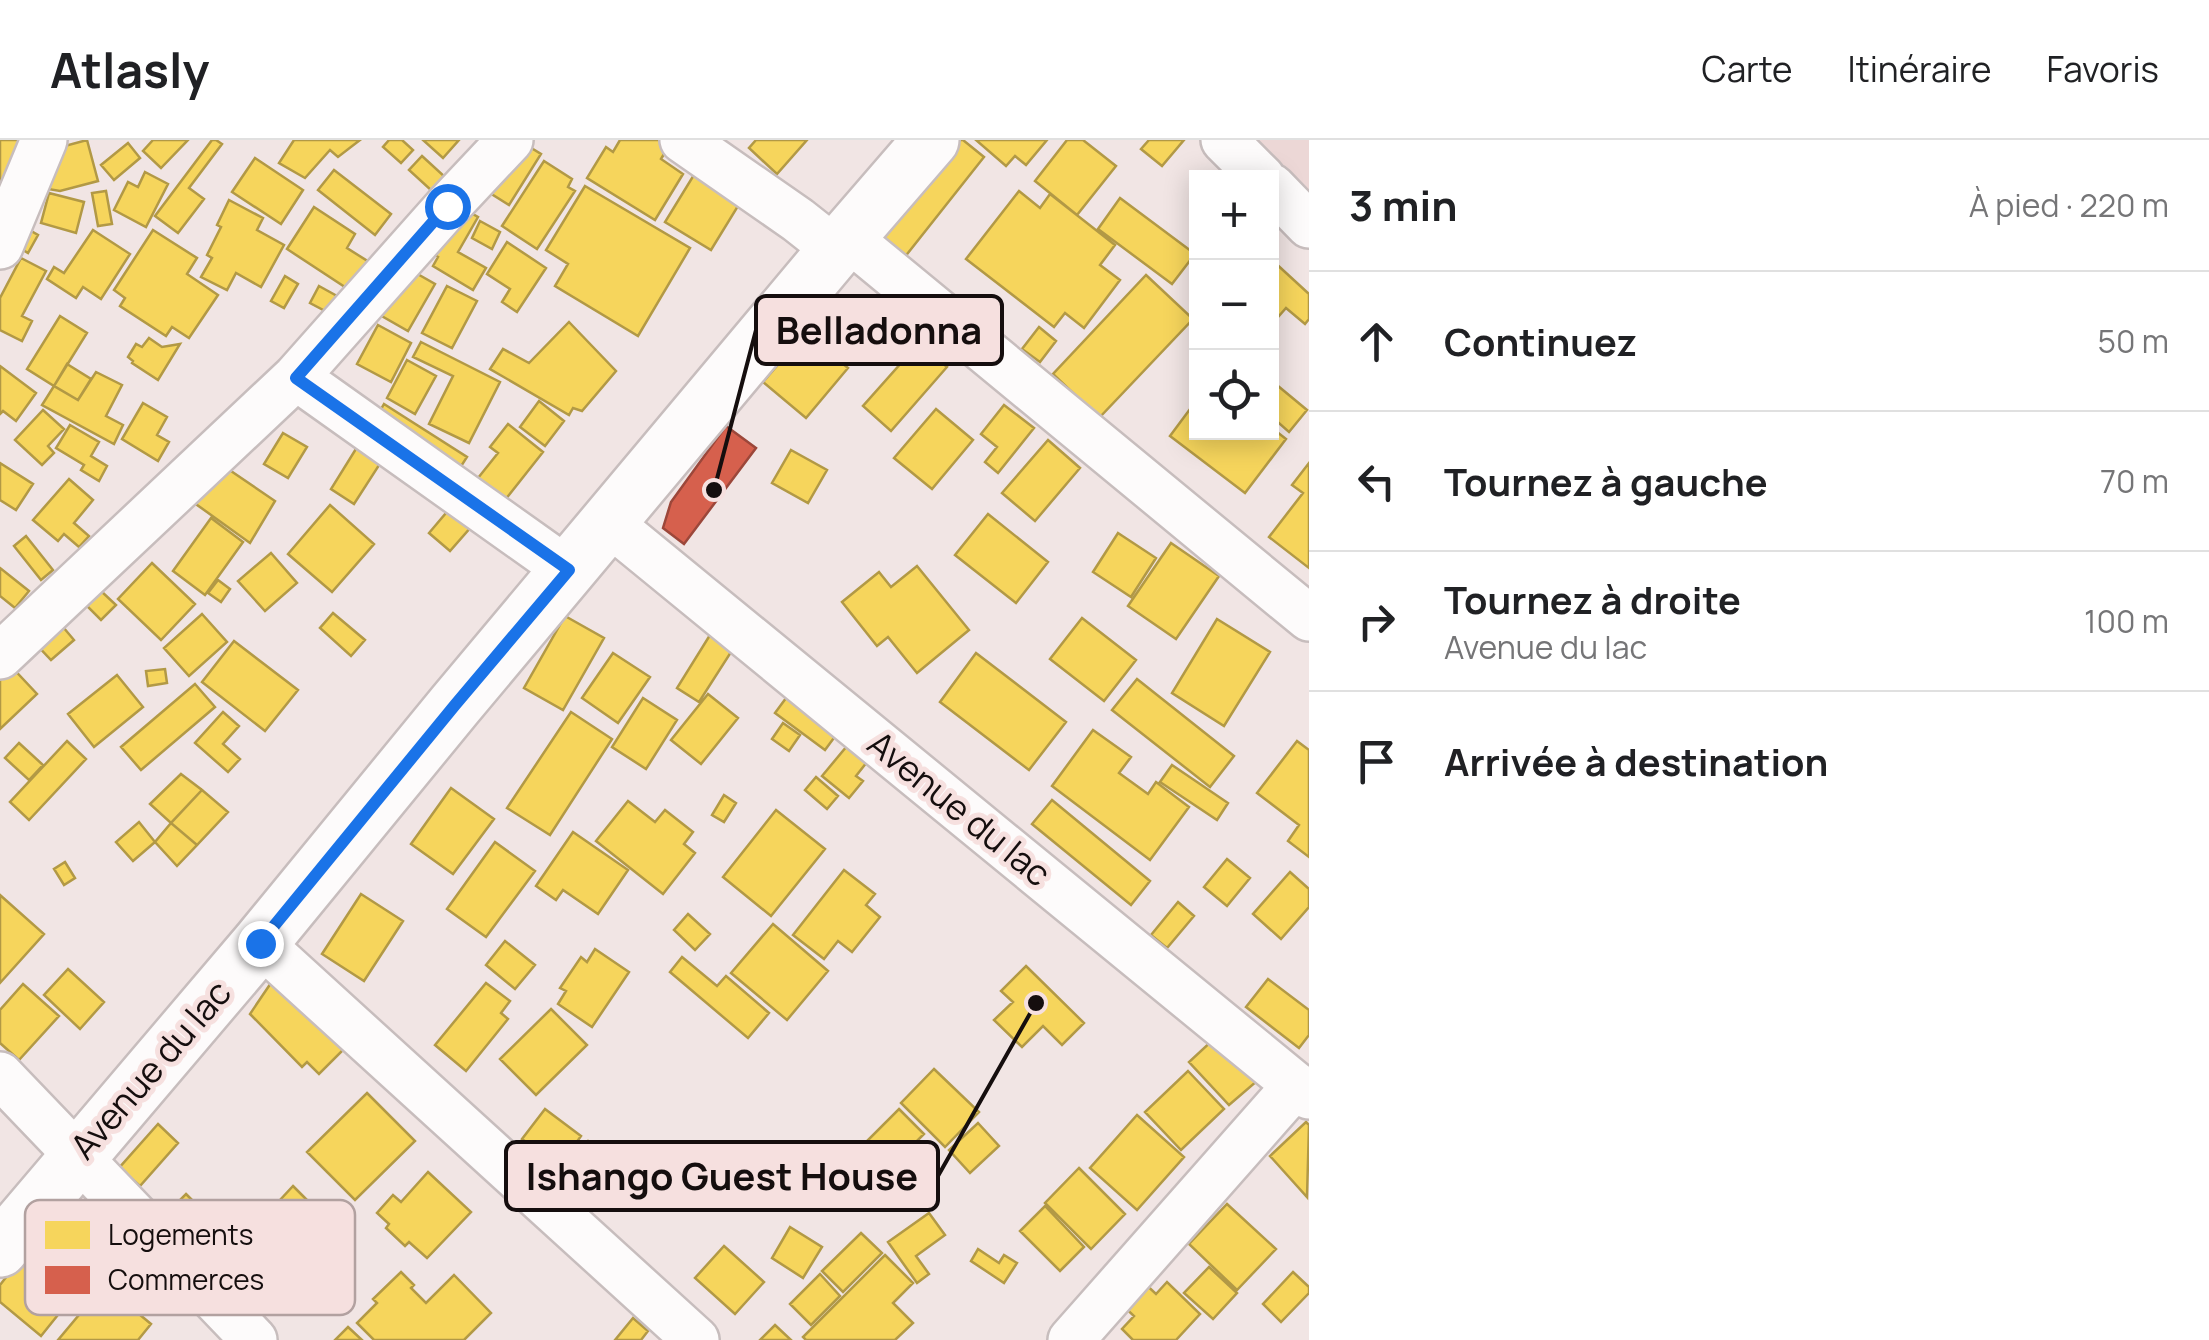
<!DOCTYPE html>
<html lang="fr">
<head>
<meta charset="utf-8">
<style>
  :root { --surface:#fff; --page:#f2f2f2; --text:#202124; --muted:#757577; --line:#e0e0e0 }
  body { margin:0; font-family:Manrope,sans-serif; background:var(--page); color:var(--text) }
  .controls { position:absolute; right:30px; top:30px; display:grid; overflow:hidden; border-radius:0px; box-shadow:0 5px 25px #0003 }
  .controls button { width:90px; height:90px; display:grid; place-items:center; padding:0; border:0; border-bottom:2px solid var(--line); background:var(--surface); color:var(--text); font:50px sans-serif }
  .stop { position:absolute; width:30px; height:30px; margin:-22px; border:8px solid #1a73e8; border-radius:50%; background:#fff }
  .stop.end { background:#1a73e8; border-color:#fff; box-shadow:0 2px 10px #0008 }
  .list { margin:0; padding:0; list-style:none }
  h2 { display:flex; justify-content:space-between; align-items:center; height:130px; margin:0; padding:0 40px; font-size:42px }
  h2 small { font-size:32px; font-weight:400; color:var(--muted) }
  .list li { display:grid; grid-template-columns:65px 1fr auto; gap:30px; align-items:center; box-sizing:border-box; height:140px; padding:0 40px; border-top:2px solid var(--line) }
  .list b { display:block; font-size:38px; white-space:nowrap }
  .list p { margin:0; font-size:32px; white-space:nowrap; color:var(--muted) }
  .list em { font-size:32px; font-style:normal; color:var(--muted) }
  .icon { flex:none; width:55px; height:55px; fill:none; stroke:currentColor; stroke-width:2; stroke-linecap:round; stroke-linejoin:round }
  .map { position:relative; flex:none; width:1309px; height:1200px; overflow:hidden }
  header { display:flex; align-items:center; gap:60px; box-sizing:border-box; height:140px; padding:0 50px; background:var(--surface); border-bottom:2px solid var(--line) }
  header strong { font-size:48px }
  nav { display:flex; gap:55px; margin-inline-start:auto; font-size:35px }
  main { display:flex }
  aside { flex:1; background:var(--surface) }
  .map>svg:first-child { display:block }
</style>
</head>
<body>
<header>
<strong>Atlasly</strong>
<nav><a>Carte</a><a>Itinéraire</a><a>Favoris</a></nav>
</header>
<main>
<div class="map">
<svg width="1309" height="1200" viewBox="0 0 1309 1200">
  <rect width="100%" height="100%" fill="#f1e5e4"/>
  <path fill="#ecd7d6" d="M1241 0H1309V71Z"/>
  <path fill="#f6d55c" stroke="#b29945" stroke-width="2.5" d="M0 0H28L0 82Z
    M64 0 65 6 87 0 98 41 60 51 48 49 40 24Z
    M153 0H188L161 28 143 11Z
    M212 0H216L222 4 189 48 204 59 178 93 155 76Z
    M294 0H360L338 17 330 10 305 38 279 23Z
    M389 0H402L413 10 401 23 383 7Z
    M423 0H459L443 18Z
    M620 0H663L670 4 661 19 683 34 655 80 587 38 606 7 613 12Z
    M756 0H807L777 34 749 8Z
    M955 0H963L984 17 904 118 878 97Z
    M976 0H1047L1026 25 1015 16 1006 26Z
    M1067 0H1083L1116 26 1077 75 1035 41Z
    M1149 0H1184L1162 26 1141 9Z
    M128 3 140 18 114 40 101 25Z
    M528 6 541 14 509 65 482 48Z
    M422 16 445 37 432 51 409 30Z
    M255 18 303 50 281 84 232 52Z
    M544 21 572 39 568 47 575 51 537 109 502 86Z
    M700 25 746 53 711 110 665 82Z
    M334 30 391 74 375 95 318 50Z
    M145 32 168 44 146 87 114 70 128 42 138 47Z
    M585 46 690 108 638 196 555 146 568 124 546 110Z
    M106 51 112 84 98 86 92 53Z
    M1019 51 1040 68 1050 54 1115 105 1100 125 1120 140 1084 188 1065 173 1054 187 966 119Z
    M49 53 84 62 76 93 41 83Z
    M1120 58 1195 114 1172 144 1098 89Z
    M229 60 263 78 257 90 284 105 261 147 236 133 227 150 201 137 212 118 207 115 221 87 217 85Z
    M455 64 478 77 458 112 486 128 473 150 433 126 438 117 428 111Z
    M314 67 355 94 347 108 369 122 351 151 287 109Z
    M480 81 500 92 492 109 472 98Z
    M19 84 38 95 28 113 10 102Z
    M93 90 130 114 101 159 83 147 76 158 47 139 54 127 64 133Z
    M153 90 197 118 187 134 218 155 189 198 172 187 166 196 120 166 125 158 114 150Z
    M507 102 546 128 517 172 502 162 510 149 487 134Z
    M21 118 46 131 22 176 32 181 22 201 0 190V158Z
    M1272 120 1309 154V179L1305 184 1286 168 1272 184Z
    M407 128 435 144 408 191 380 175Z
    M1146 135 1193 179 1099 278 1053 234Z
    M285 136 298 144 284 168 271 161Z
    M319 146 337 156 329 173 310 163Z
    M447 146 477 161 452 208 422 193Z
    M826 169 845 185 825 209 848 228 806 278 763 242Z
    M60 176 87 193 54 246 27 229Z
    M569 182 616 231 582 271 573 268 569 275 490 229 503 209 529 223Z
    M378 185 411 203 391 242 357 224Z
    M1039 187 1056 201 1040 222 1022 209Z
    M149 198 162 207 180 204 158 240 132 223 133 221 128 217 136 204 142 207Z
    M421 202 500 242 469 303 429 284 453 236 413 217Z
    M919 203 947 227 891 291 863 266Z
    M407 220 436 236 415 274 387 258Z
    M67 224 91 239 78 260 54 246Z
    M0 226 36 253 16 281 3 271 0 274Z
    M96 232 122 245 106 276 123 285 114 304 42 265 54 246 78 260Z
    M1272 241 1307 270 1289 292 1272 277Z
    M539 261 564 281 545 306 520 287Z
    M1196 261V292H1272V288L1286 299 1245 353 1170 296Z
    M143 263 167 277 157 295 169 302 158 321 122 299Z
    M384 264 467 317 458 331 376 278Z
    M1004 265 1034 288 998 333 985 322 997 307 981 294Z
    M936 269 973 300 932 349 894 318Z
    M43 270 64 289 48 306 54 313 42 325 15 300Z
    M508 284 543 312 501 365 474 343 498 313 490 307Z
    M70 285 99 302 91 316 107 326 99 341 81 330 84 325 56 308Z
    M283 293 307 307 288 338 264 324Z
    M1048 300 1080 328 1035 381 1002 353Z
    M359 304 383 319 354 364 331 349Z
    M791 310 827 330 808 363 772 343Z
    M0 323 33 344 16 370 0 360Z
    M1309 323V428L1269 397 1303 353 1292 345Z
    M228 329 275 361 250 403 193 362Z
    M69 339 93 360 74 383 89 396 79 407 64 394 58 401 33 380Z
    M457 360 478 379 450 411 429 393Z
    M330 365 374 404 332 452 288 414Z
    M988 374 1048 422 1016 463 955 415Z
    M211 378 243 402 205 455 173 431Z
    M1118 393 1156 418 1131 457 1093 432Z
    M26 396 53 430 41 440 14 406Z
    M1171 403 1219 436 1176 499 1128 466Z
    M271 413 297 443 265 471 238 441Z
    M152 423 195 464 161 500 118 459Z
    M917 426 969 490 917 533 888 497 877 506 842 462 879 432 891 447Z
    M0 428 29 451 15 468 0 456Z
    M218 440 230 449 221 462 208 453Z
    M101 451 116 465 101 480 87 466Z
    M333 473 365 500 351 516 320 488Z
    M202 474 227 502 189 536 164 508Z
    M565 476 604 498 563 570 524 548Z
    M1082 478 1136 520 1104 561 1050 519Z
    M1217 479 1270 512 1224 586 1172 553Z
    M58 481 74 500 51 520 34 502Z
    M710 495 733 509 699 562 677 548Z
    M234 501 298 550 265 591 202 542Z
    M613 513 650 537 618 583 582 558Z
    M976 513 1066 582 1029 630 940 562Z
    M7 522 37 554 0 589V529Z
    M165 529 167 543 148 546 146 531Z
    M117 535 143 567 94 607 68 574Z
    M1137 539 1234 616 1210 647 1112 570Z
    M195 544 215 567 141 630 121 607Z
    M708 554 738 578 701 624 671 600Z
    M789 554 839 591 825 610 775 573Z
    M643 558 677 580 646 629 612 607Z
    M223 572 239 586 223 604 240 619 228 632 195 603Z
    M571 572 612 599 550 695 507 668Z
    M783 583 800 595 789 611 772 599Z
    M1093 590 1131 617 1119 633 1148 654 1156 642 1189 667 1150 720 1052 646Z
    M67 601 86 619 29 680 10 662Z
    M1297 601 1309 610V717L1288 701 1299 685 1257 653Z
    M19 603 43 625 29 640 5 618Z
    M847 606 867 622 856 636 863 641 849 658 822 636Z
    M1172 625 1228 663 1217 680 1160 642Z
    M181 634 202 650 171 683 150 664Z
    M816 637 838 656 827 669 805 650Z
    M451 648 494 679 453 734 411 704Z
    M202 650 228 672 197 705 171 683Z
    M724 655 736 663 724 682 712 675Z
    M1052 660 1150 741 1131 765 1032 684Z
    M628 661 655 682 665 670 693 692 684 704 695 713 663 754 596 701Z
    M776 670 825 709 771 776 723 737Z
    M139 682 155 702 133 721 116 702Z
    M171 683 197 705 177 726 155 702Z
    M573 692 628 730 598 774 563 750 556 760 536 746Z
    M495 702 535 731 486 797 447 769Z
    M1227 719 1250 738 1227 766 1204 747Z
    M65 722 75 738 64 745 54 729Z
    M844 730 875 754 866 765 880 777 852 812 838 801 824 819 793 795Z
    M1290 732 1309 749V767L1281 799 1253 774Z
    M361 754 403 781 364 841 322 814Z
    M0 755 44 794 0 843Z
    M1178 762 1194 776 1167 808 1151 795Z
    M688 774 710 794 695 810 674 790Z
    M773 784 828 831 787 880 731 833Z
    M505 801 535 825 515 849 486 825Z
    M595 809 629 832 592 887 558 864 566 851 560 848 581 817 587 822Z
    M682 817 717 846 726 836 769 873 748 898 670 832Z
    M1026 826 1084 883 1062 905 1043 886 1022 907 994 880 1013 862 1001 851Z
    M68 829 104 862 80 889 44 855Z
    M275 837 345 908 319 934 307 922 302 927 250 874Z
    M1268 839 1309 870V895L1299 908 1246 867Z
    M486 843 510 861 501 873 508 879 466 931 435 905Z
    M23 844 59 876 19 920 0 903V870Z
    M551 869 587 905 536 955 500 919Z
    M1216 897 1257 941 1229 965 1189 922Z
    M934 929 979 972 945 1007 901 963Z
    M1188 931 1224 969 1181 1010 1145 972Z
    M367 953 415 1001 355 1060 307 1012Z
    M545 969 581 996 559 1027 522 999Z
    M899 969 924 994 875 1043 850 1018Z
    M1137 975 1184 1017 1137 1070 1090 1028Z
    M1306 982 1309 985 1307 1057 1270 1016Z
    M978 983 999 1006 970 1033 949 1010Z
    M158 984 178 1003 140 1046 119 1028Z
    M588 1001 607 1019 580 1049 560 1032Z
    M924 1020 941 1030 930 1048 913 1038Z
    M1079 1028 1125 1074 1091 1109 1045 1063Z
    M428 1032 471 1072 427 1118 409 1102 405 1106 386 1088 389 1084 377 1073 393 1055 401 1062Z
    M293 1046 317 1070 305 1083 281 1059Z
    M186 1054 228 1096 210 1115 167 1073Z
    M1227 1064 1276 1109 1237 1150 1189 1104Z
    M1045 1066 1084 1107 1060 1131 1020 1091Z
    M929 1073 945 1095 916 1116 929 1134 917 1143 888 1102Z
    M51 1080 102 1120 41 1196 0 1162V1145Z
    M790 1087 822 1107 803 1138 772 1118Z
    M861 1093 882 1113 843 1152 822 1131Z
    M724 1106 764 1142 735 1174 695 1138Z
    M978 1109 999 1123 1004 1115 1017 1123 1004 1143 971 1121Z
    M885 1115 913 1143 893 1163 913 1183 895 1200H806L803 1197Z
    M1209 1127 1237 1153 1213 1179 1184 1153Z
    M401 1132 414 1145 411 1148 426 1163 454 1135 491 1173 464 1200H374L357 1183 377 1163 373 1159Z
    M1293 1132 1309 1147V1153L1281 1182 1263 1164Z
    M820 1134 840 1156 811 1185 790 1164Z
    M1140 1139 1156 1154 1167 1142 1200 1174 1176 1200H1133L1122 1189 1134 1176 1119 1162Z
    M104 1145 151 1184 138 1200H58Z
    M633 1178 648 1191 641 1200H615Z
    M775 1185 791 1200H760Z
    M348 1187 362 1200H335Z"/>
  <path fill="#d6604d" stroke="#9c473a" stroke-width="2.5" d="M726 286 756 308 684 404 663 388 671 362Z"/>
  <g fill="none" stroke-linecap="round" stroke-linejoin="round">
    <defs>
      <path id="minor" d="M683 0 798 80 836 110
        M1224 0 1262 38
        M1272 47 1309 85
        M847 97 1309 478
        M0 106 44 0
        M296 237 569 431
        M608 382 1309 956
        M0 516 296 237 447 67 510 0
        M260 803 696 1200
        M0 935 254 1200
        M1071 1200 1296 945"/>
      <path id="major" d="M0 1109 260 803 455 565 836 110 931 0"/>
    </defs>
    <use href="#minor" stroke="#c7bdbd" stroke-width="50"/>
    <use href="#major" stroke="#c7bdbd" stroke-width="60"/>
    <use href="#minor" stroke="#fdfbfb" stroke-width="45"/>
    <use href="#major" stroke="#fdfbfb" stroke-width="55"/>
  </g>
  <g fill="none" stroke-linecap="round" stroke-linejoin="round">
    <path stroke="#1a73e8" stroke-width="12" d="M260 803 455 565 569 430 296 238 447 66"/>
  </g>
  <g text-anchor="middle" stroke-width="10" stroke-linejoin="round" paint-order="stroke">
    <g font-size="35" fill="#150e0e" stroke="#f6e0df">
      <text transform="translate(959 669) rotate(39)" y="12">Avenue du lac</text>
      <text transform="translate(151 930) rotate(-49)" y="12">Avenue du lac</text>
    </g>
  </g>
  <rect x="25" y="1060" width="330" height="115" rx="15" fill="#f6e0df" stroke="#b2a1a0" stroke-width="2.5"/>
  <rect x="45" y="1081" width="45" height="28" fill="#f6d55c"/>
  <rect x="45" y="1126" width="45" height="28" fill="#d6604d"/>
  <g font-size="28" fill="#150e0e">
    <text x="108" y="1105">Logements</text>
    <text x="108" y="1150">Commerces</text>
  </g>
  <path fill="none" stroke="#150e0e" stroke-width="4" d="M714 350L756 190M1036 863L938 1036"/>
  <g fill="#150e0e" stroke="#f6e0df" stroke-width="4">
    <circle cx="714" cy="350" r="10"/>
    <circle cx="1036" cy="863" r="10"/>
  </g>
  <g fill="#f6e0df" stroke="#150e0e" stroke-width="4">
    <rect x="756" y="156" width="246" height="68" rx="10"/>
    <rect x="506" y="1002" width="432" height="68" rx="10"/>
  </g>
  <g font-size="38" text-anchor="middle" font-weight="bold" fill="#150e0e">
    <text x="879" y="204">Belladonna</text>
    <text x="722" y="1050">Ishango Guest House</text>
  </g>
</svg>
<div class="controls">
<button>+</button>
<button>−</button>
<button><svg class="icon" aria-label="locate" viewBox="0 0 24 24"><circle cx="12" cy="12" r="6"/><path d="M12 2v4M12 18v4M2 12h4M18 12h4"/></svg></button>
</div>
<div class="stop" style="left:447px;top:66px"></div>
<div class="stop end" style="left:260px;top:803px"></div>
</div>
<aside>
<h2>3 min<small>À pied · 220 m</small></h2>
<ul class="list">
<li><svg class="icon" aria-label="ahead" viewBox="0 0 24 24"><path d="M12 20V5M6 11l6-6 6 6"/></svg><div><b>Continuez</b></div><em>50 m</em></li>
<li><svg class="icon" aria-label="left" viewBox="0 0 24 24"><path d="M17 20v-9H6M10 6l-5 5 5 5"/></svg><div><b>Tournez à gauche</b></div><em>70 m</em></li>
<li><svg class="icon" aria-label="right" viewBox="0 0 24 24"><path d="M7 20v-9h11M14 6l5 5-5 5"/></svg><div><b>Tournez à droite</b><p>Avenue du lac</p></div><em>100 m</em></li>
<li><svg class="icon" aria-label="arrive" viewBox="0 0 24 24"><path d="M6 21V4h12l-3 4 3 4H6"/></svg><div><b>Arrivée à destination</b></div></li>
</ul>
</aside>
</main>
</body>
</html>
